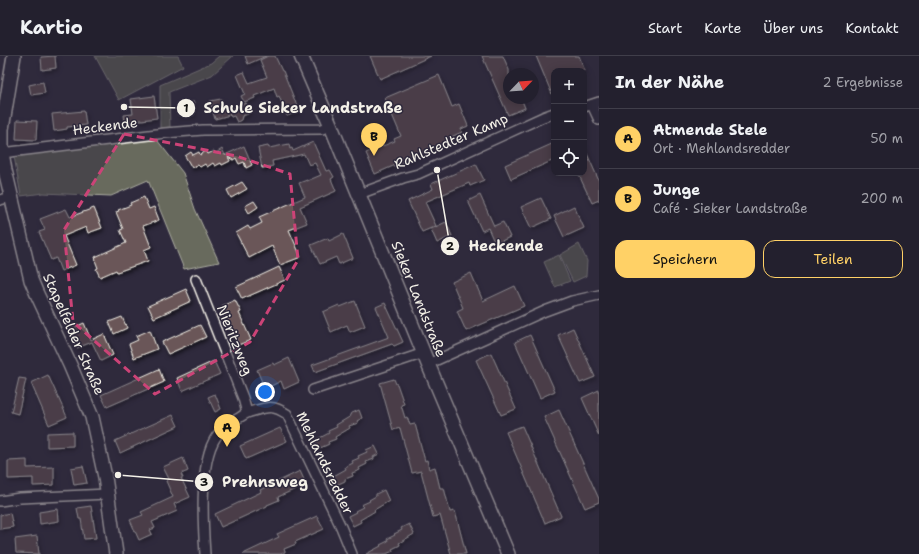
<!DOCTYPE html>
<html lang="de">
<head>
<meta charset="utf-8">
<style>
  :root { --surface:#23202e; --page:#2f2d3a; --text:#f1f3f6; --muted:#a3a3aa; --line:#403e4a; --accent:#ffd166 }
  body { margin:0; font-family:"Shantell Sans",sans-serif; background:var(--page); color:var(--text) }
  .controls { position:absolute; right:12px; top:12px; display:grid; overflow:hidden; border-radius:8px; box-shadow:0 2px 10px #0003 }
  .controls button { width:36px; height:36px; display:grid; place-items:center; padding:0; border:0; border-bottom:1px solid var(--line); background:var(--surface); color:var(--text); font:20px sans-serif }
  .compass { position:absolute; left:503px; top:12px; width:36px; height:36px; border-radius:50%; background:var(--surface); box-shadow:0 2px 10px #0003; rotate:65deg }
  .you { position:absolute; left:265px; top:336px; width:14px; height:14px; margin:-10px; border:3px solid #fff; border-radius:50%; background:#1a73e8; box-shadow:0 0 0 6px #1a73e833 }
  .badge { display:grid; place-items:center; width:26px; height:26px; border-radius:50%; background:var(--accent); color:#111; font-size:13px; font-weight:700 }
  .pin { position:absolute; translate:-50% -33px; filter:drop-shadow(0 1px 2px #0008) }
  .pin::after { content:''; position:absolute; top:21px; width:14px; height:12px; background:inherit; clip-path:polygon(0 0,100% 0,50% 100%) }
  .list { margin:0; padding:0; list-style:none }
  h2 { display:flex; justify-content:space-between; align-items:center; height:52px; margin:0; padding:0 16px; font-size:17px }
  h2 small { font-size:13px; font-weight:400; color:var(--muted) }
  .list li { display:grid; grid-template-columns:26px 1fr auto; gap:12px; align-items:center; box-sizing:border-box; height:60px; padding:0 16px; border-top:1px solid var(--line) }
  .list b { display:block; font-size:15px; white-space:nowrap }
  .list p { margin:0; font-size:13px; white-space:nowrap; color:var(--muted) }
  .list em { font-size:13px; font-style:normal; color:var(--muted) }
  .actions { display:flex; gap:8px; padding:12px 16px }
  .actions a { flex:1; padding:9px 0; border:1px solid var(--accent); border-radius:12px; text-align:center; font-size:14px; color:var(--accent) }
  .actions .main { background:var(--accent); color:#111 }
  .icon { flex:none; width:22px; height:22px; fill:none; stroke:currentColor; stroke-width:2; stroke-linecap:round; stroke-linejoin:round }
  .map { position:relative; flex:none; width:599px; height:498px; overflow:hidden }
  header { display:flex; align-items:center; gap:24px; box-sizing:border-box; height:56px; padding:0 20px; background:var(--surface); border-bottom:1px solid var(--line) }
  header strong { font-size:19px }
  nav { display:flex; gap:22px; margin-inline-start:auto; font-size:14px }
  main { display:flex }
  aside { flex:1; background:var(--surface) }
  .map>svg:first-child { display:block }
</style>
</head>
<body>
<header>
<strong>Kartio</strong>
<nav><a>Start</a><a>Karte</a><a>Über uns</a><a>Kontakt</a></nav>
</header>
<main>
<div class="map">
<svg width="599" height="498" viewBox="0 0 599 498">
  <defs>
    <filter id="shadow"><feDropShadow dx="1.5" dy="2.5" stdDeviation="2" flood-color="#0009"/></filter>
  </defs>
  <rect width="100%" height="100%" fill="#2f2a3d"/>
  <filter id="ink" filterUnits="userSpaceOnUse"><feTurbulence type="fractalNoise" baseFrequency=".025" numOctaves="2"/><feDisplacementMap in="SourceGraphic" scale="8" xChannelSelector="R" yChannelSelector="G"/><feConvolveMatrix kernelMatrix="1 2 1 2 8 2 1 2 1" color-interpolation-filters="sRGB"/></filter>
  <g filter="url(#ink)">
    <path fill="#676b5d" stroke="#aeaea2" d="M95 0H178L183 10 119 44Z
      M219 0H233L212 19 169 36 170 71 160 72V29L211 7Z
      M157 84 183 117 195 153 219 206 184 213 148 124 111 140 43 137 21 140 14 100 138 85Z
      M579 188 587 205 586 220 573 226 560 199Z
      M559 199 570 225 555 231 544 206Z"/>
    <path fill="#6a5758" stroke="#f4f1e8" filter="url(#shadow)" d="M55 0 56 12 42 14 41 1Z
      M245 0H266L248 8Z
      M268 0H275L282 15H283L299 55 287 60 279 40 277 41 274 32 254 40 255 42 244 46 241 40 245 38 237 19 244 16 249 27 267 21 260 4Z
      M370 0H431L380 23Z
      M482 0H503L509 14V42H521L525 52 508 59Z
      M536 0H579L585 15H554V43Z
      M439 19 452 51 459 48 468 70 461 73 462 76 453 80 454 83 375 118 366 97 395 85 394 83 401 80 385 42Z
      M43 26 45 37 31 39 29 29Z
      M154 40 157 62 125 66 124 59 133 58 131 43Z
      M221 43 223 52H227L228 54 246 47 250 55 247 56 248 58 242 60 241 64 237 66 234 60 231 61 229 57 230 59 215 63 210 45Z
      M178 46H194V59H178Z
      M84 55 86 69 67 71V73L54 75 52 58Z
      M17 64 37 65 36 84 16 83Z
      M313 86 326 115 330 114 334 121 331 123 336 135 300 151 307 167 289 174 301 201 280 209 272 190 249 202 236 177 248 170 250 173 262 167 259 161 305 141 299 127 307 124V125L321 119 315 107 309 109 304 98 272 105 273 110 262 112 258 92 268 90 269 92 289 88 290 93 292 92 293 95Z
      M554 87V104L511 123 505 109Z
      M244 90 252 109 246 112 244 106 239 108 236 102 233 104 228 101 230 105 222 109 221 107 215 110 213 107 207 111 205 108 200 111 198 109 192 112 185 100 191 96 193 99 199 96 200 99 206 95 208 98 214 95 216 97 222 93 225 99Z
      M584 91 599 125V144L592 147 578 117H584Z
      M476 108 484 124 470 130 469 127 425 146 436 170 422 176 408 145 433 133 431 128Z
      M242 126 247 133 231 142 227 134Z
      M480 139 494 170 503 166 510 181 495 188 488 172 482 175 468 145Z
      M144 141 149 153 154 151 159 164 143 170 151 191 144 194 148 205 117 216 116 214 100 221 96 213 98 212 95 204H96L95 201 126 187 120 174 123 173 116 156 119 155 118 154 131 149 130 147Z
      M541 142 551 163 531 172 521 151Z
      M254 145 258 151 249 157 245 150Z
      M574 150 584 172 564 181 554 160Z
      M94 152 102 172 88 177 86 171 64 180 76 209 61 215 56 202 51 204 39 176 45 174 40 163 66 153 70 161Z
      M446 166 452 180 437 187 431 173Z
      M343 178 353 202 339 208 336 201 320 208 311 189 328 182 329 185Z
      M279 211 285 224 242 243 236 231Z
      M471 217 483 245 515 230 524 250 466 275 457 255 463 252 452 226Z
      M186 233 191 245 154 262 148 250Z
      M235 244 241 256 239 257 251 284 238 289 222 250Z
      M355 245 365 270 350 276 347 269 331 276 323 256 339 249 340 251Z
      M385 247 403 286 394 290 392 288 315 316 312 309 389 281 376 251Z
      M122 261 127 272 114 278 109 266Z
      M84 267 91 284 104 278 113 299 101 305 92 286 77 292 69 274Z
      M200 269 206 281 168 298 162 286Z
      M573 272 595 321 580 327 558 279Z
      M150 274 157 293 134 302 129 288 138 284 136 280Z
      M530 279 555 335 540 342 515 286Z
      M491 297 516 353 501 359 476 304Z
      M289 302 299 326 284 333 281 325 265 333 257 314 273 307 274 309Z
      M214 305 220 318 182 335 177 322Z
      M159 313 164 326 107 351 101 339Z
      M48 319 67 361 49 369 31 327Z
      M19 322 26 323 18 358 11 356Z
      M394 323 396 328H397L404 348 401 349 405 362 407 361 410 369 415 368 425 405 427 404 429 413 435 411 440 432H444L450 456 455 455 466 498H451L440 459 433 461 421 415 412 417 400 372 393 374 380 327Z
      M599 334V380L582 342Z
      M215 338 221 353 215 356 208 341Z
      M359 354 362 362 357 365 358 367 349 370 350 372 335 381 336 383 328 386 329 388 318 393 314 385 329 377 328 375 337 371 336 369 351 360 350 358Z
      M559 354 599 443V446L585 452 544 361Z
      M173 359 178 370 120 397 115 385Z
      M522 370 561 460 545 467 506 376Z
      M280 372 287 385 246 403 240 390Z
      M73 376V390L47 391V377Z
      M375 390 379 398 373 401 374 403 366 406 367 408 359 412 360 414 352 417 353 420 345 423V425L334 430 330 422 346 413 345 411 353 407 352 405 359 402 358 400 367 396 366 394Z
      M183 402 188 415 181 418 183 422H181L190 441 174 448 177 455 152 466 155 472 150 474 152 478 139 484 130 464 143 459 141 456 173 441 166 425 169 423 163 411Z
      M27 404V412L54 411V429L33 430V422L8 423V405Z
      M83 410 87 427 74 429 71 412Z
      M300 415 306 428 278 441 279 444 267 449V450L221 471 215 458 261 436 260 434Z
      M384 434 389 445 374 454 375 455 360 464 361 466 353 470 348 460 356 456 355 455 363 451 361 449 370 445 369 444 376 440V438Z
      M91 450 96 482 84 483 81 463H79L77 452Z
      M58 453 59 465 40 468 39 456Z
      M10 457 13 471 0 473V459Z
      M317 460 324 473 295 486 296 488 284 493 285 496 281 498H243L279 481 277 478Z
      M409 468 414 478 399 487 400 489 392 493 393 495 386 498H366L381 490 380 489 388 485 387 483 395 479 394 478 402 474 401 472Z
      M37 480 39 498 16 497 15 483Z"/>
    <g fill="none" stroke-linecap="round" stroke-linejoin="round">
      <defs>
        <path id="street" d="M592 49 599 64
          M584 51 599 46
          M2 97 165 77 203 74 322 73 331 70
          M359 138 403 122 418 118 543 61 554 57
          M0 144 11 141
          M196 223 243 342 247 357
          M428 308 545 255 572 245 599 239
          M313 334 424 297
          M0 445 20 442 108 438
          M205 498C203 468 198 398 220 376 224 371 231 367 237 363 241 361 245 357 250 356 267 351 272 348 287 358L341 471 352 498"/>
        <path id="secondary" d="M14 0 2 73V97L5 114 31 224 37 238 70 309 92 361 105 421 116 498
          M301 0 331 70 428 308 508 498"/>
      </defs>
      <use href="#street" stroke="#f4f1e8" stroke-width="12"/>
      <use href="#secondary" stroke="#f4f1e8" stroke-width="16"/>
      <use href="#street" stroke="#2f2a3d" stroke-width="9"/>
      <use href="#secondary" stroke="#2f2a3d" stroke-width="13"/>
    </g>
  </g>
  <path d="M0 0H599V498H0ZM124 78 236 100 290 118 298 204 250 286 155 338 73 266 64 174Z" fill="#2f2a3d" fill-opacity=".55" fill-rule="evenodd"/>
  <path fill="none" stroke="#cc4377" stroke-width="3" stroke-dasharray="8 5" stroke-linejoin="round" d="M124 78 236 100 290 118 298 204 250 286 155 338 73 266 64 174Z"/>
  <g text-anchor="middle" stroke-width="3" stroke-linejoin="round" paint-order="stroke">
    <g font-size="14" fill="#f4f1e8" stroke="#2f2a3d">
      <text transform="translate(105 70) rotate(-7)" y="5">Heckende</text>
      <text transform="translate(451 85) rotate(-23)" y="5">Rahlstedter Kamp</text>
      <text transform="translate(419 243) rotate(68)" y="5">Sieker Landstraße</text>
      <text transform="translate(74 278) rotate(66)" y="5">Stapelfelder Straße</text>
      <text transform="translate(235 284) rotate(68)" y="5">Nieritzweg</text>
      <text transform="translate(325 407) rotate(64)" y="5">Mehlandsredder</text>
    </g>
  </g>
  <path fill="none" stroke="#f4f1e8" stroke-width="1.5" d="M124 51L186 52M437 114L450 190M118 419L204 426"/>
  <g fill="#f4f1e8" stroke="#2f2a3d" stroke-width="1.5">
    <circle cx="124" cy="51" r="4"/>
    <circle cx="437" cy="114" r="4"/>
    <circle cx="118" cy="419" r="4"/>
    <circle cx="186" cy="52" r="10"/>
    <circle cx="450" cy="190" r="10"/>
    <circle cx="204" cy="426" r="10"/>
  </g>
  <g font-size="12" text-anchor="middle" font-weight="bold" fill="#111">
    <text x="186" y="56">1</text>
    <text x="450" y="194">2</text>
    <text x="204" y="430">3</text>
  </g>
  <g font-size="15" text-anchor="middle" font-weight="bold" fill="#f4f1e8" stroke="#2f2a3d" stroke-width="3" stroke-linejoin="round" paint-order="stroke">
    <text x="303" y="57">Schule Sieker Landstraße</text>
    <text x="506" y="195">Heckende</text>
    <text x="265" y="431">Prehnsweg</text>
  </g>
</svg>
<div class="controls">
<button>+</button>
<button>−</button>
<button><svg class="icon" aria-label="locate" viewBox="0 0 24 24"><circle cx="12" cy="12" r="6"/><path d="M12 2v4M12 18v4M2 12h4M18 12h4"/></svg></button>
</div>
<svg class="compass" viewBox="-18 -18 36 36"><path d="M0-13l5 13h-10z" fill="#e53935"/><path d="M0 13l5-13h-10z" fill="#a3a3aa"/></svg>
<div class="you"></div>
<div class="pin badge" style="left:227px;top:391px">A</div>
<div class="pin badge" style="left:374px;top:100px">B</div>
</div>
<aside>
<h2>In der Nähe<small>2 Ergebnisse</small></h2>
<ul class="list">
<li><span class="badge">A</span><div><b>Atmende Stele</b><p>Ort · Mehlandsredder</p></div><em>50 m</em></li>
<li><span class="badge">B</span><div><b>Junge</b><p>Café · Sieker Landstraße</p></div><em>200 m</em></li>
</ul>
<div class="actions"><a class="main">Speichern</a><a>Teilen</a></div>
</aside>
</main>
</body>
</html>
